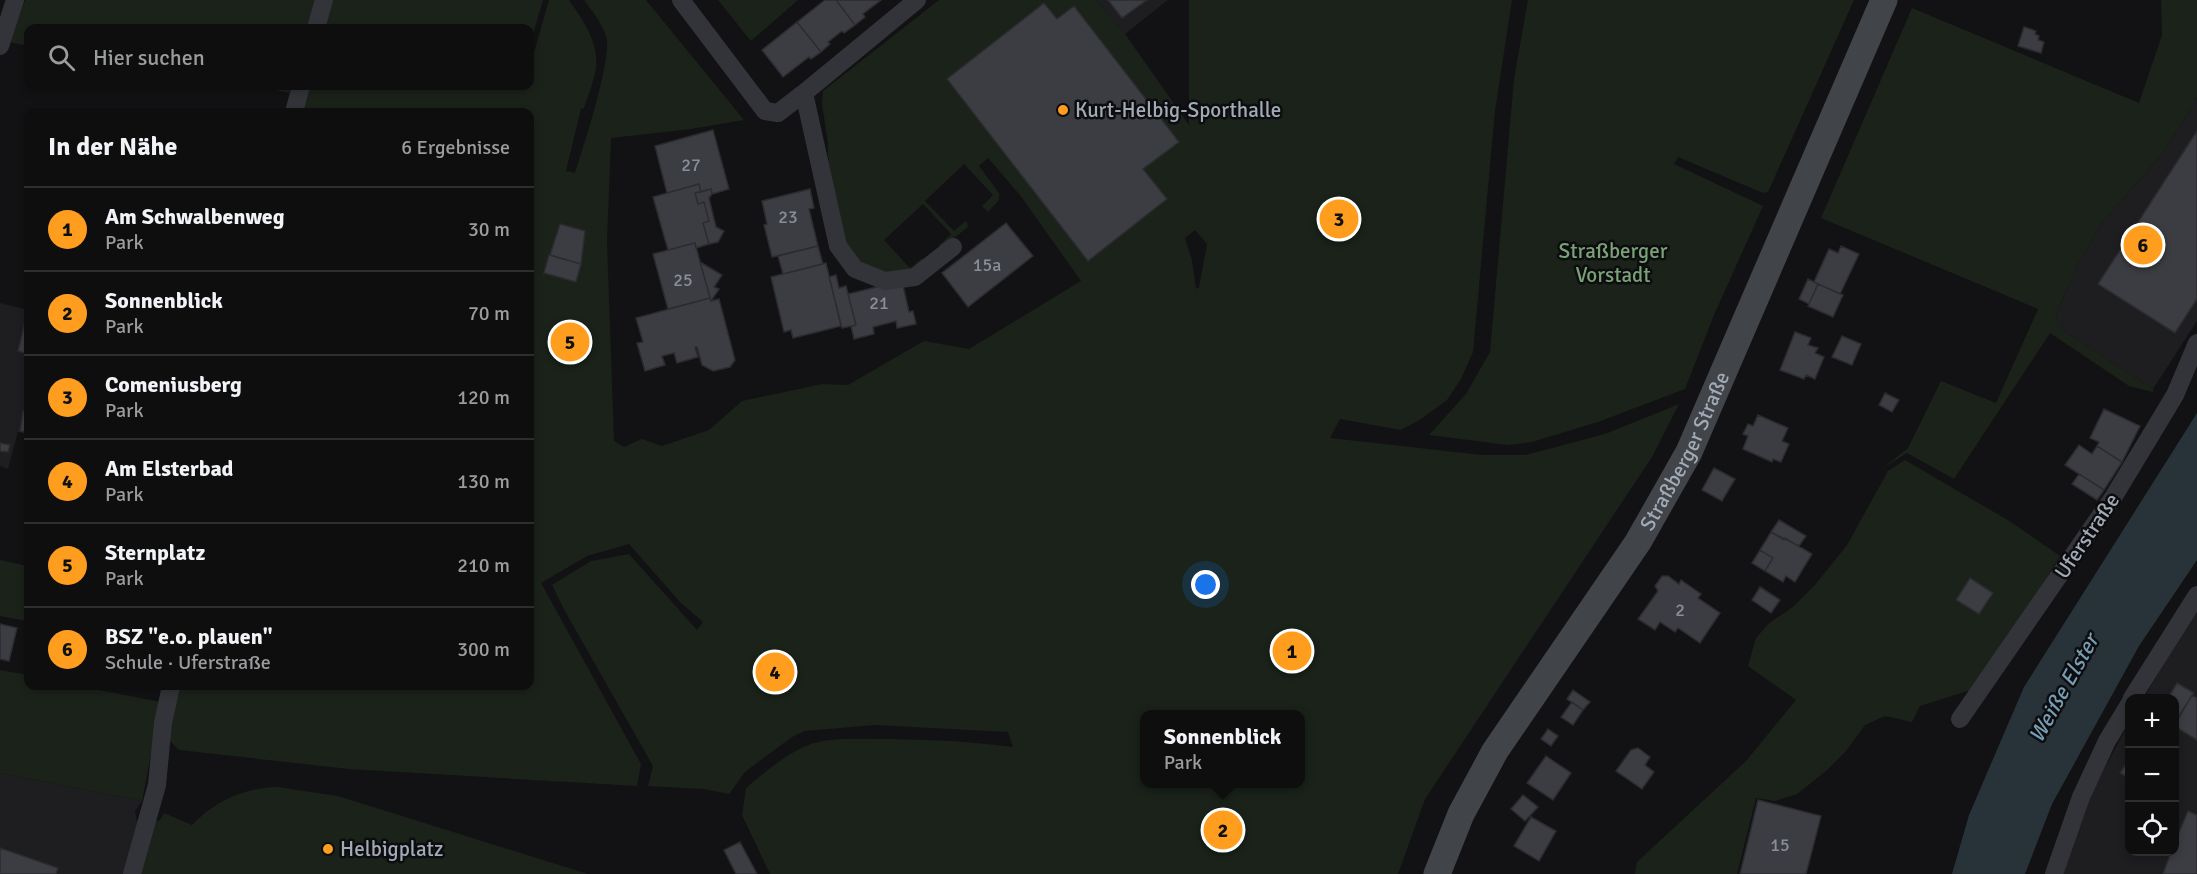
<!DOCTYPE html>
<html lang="de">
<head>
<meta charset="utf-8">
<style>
  :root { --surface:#0e0e0f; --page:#1c1c1d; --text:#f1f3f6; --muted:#9b9c9e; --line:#2e2e2f; --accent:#ff9d1f }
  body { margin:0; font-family:Signika,sans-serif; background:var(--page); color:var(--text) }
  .controls { position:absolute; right:18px; bottom:18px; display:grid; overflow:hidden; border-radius:12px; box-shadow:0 3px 9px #0003 }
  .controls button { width:54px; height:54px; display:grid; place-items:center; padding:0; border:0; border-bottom:2px solid var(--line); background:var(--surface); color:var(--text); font:30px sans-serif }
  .you { position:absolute; left:1206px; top:585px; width:21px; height:21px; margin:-15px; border:4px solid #fff; border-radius:50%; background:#1a73e8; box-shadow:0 0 0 9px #1a73e833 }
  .badge { display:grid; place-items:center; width:39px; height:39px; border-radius:50%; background:var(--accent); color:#111; font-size:20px; font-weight:700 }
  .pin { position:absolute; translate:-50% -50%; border:3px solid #fff; box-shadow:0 2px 6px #0006 }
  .popup { position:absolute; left:1140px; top:710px; width:165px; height:78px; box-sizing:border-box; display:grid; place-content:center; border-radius:12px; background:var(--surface); filter:drop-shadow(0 2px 4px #0005); font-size:20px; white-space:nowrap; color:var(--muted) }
  .popup b { font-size:22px; color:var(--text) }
  .popup::after { content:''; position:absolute; left:50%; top:100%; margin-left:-12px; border:12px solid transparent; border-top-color:var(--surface) }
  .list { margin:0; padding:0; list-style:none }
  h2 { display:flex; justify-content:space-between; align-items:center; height:78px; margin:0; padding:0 24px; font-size:26px }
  h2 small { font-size:20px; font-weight:400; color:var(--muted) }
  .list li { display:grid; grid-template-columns:39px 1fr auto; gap:18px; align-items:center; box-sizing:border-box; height:84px; padding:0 24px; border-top:2px solid var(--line) }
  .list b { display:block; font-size:22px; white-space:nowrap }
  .list p { margin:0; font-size:20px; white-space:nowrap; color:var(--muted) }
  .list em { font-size:20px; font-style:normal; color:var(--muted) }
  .icon { flex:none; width:33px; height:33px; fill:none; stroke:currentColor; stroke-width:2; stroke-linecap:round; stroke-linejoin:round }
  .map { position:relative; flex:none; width:2197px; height:874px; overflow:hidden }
  .search { position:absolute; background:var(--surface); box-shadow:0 3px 9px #0003; left:24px; top:24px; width:510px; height:66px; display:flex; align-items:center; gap:15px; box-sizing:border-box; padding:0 21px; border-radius:12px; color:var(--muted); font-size:22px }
  .panel { position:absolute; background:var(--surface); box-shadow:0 3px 9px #0003; left:24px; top:108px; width:510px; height:582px; border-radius:12px }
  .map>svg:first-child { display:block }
</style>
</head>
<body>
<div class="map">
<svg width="2197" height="874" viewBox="0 0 2197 874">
  <rect width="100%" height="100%" fill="#121214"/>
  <path fill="#1e1e21" d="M1097 0H1168L1125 34Z
    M2197 98V321L2153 389 2063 330 2056 320 2058 309 2077 266 2101 224 2163 153Z
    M0 303 28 310V434L18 432 8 469 0 466Z
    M2197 607V874H2060L2078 817 2129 723 2130 852H2174V698H2144Z
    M0 773 142 801 135 811 139 832 127 874H0Z"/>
  <path fill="#1a221a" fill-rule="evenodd" d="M25 0H318L309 28H28V46L9 42Z
    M333 0H543L530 45V28H324Z
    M549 0H569C583 20 599 42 596 68 594 81 588 96 584 108L581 109 566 171 575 173C583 149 613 56 606 36 602 23 592 11 584 0H646L744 120 691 129 611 138 607 242 614 441 624 447 642 439 662 446 709 430 742 401 822 384 848 385 924 341 969 349 1081 281 1020 195 988 158 979 166 999 193V200L988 212 982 206 993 195 964 164 925 201 954 231 966 221 968 227 941 248 939 245 951 234 923 204 884 240 910 268 922 258 923 261 912 270 890 274 865 267 845 245 833 195 828 156V143L822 104 823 91 939 0H1097L1125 34 1189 125V0H1512L1495 111 1473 352 1461 379 1447 400 1421 419 1401 430 1340 419 1330 438 1482 455H1526L1605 434 1679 404 1652 457 1425 799 1398 874H770L742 815 746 788C764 773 784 755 806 746 827 737 853 739 875 739 921 739 967 741 1013 747L1008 732 875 725 805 731 792 737 745 772 729 794 704 789 648 786 653 766 566 613 552 585 591 561 629 554 697 630 703 622 680 602 629 544 587 556 541 583 641 764 637 786 349 769 179 750 167 738 176 686H530V112H299L307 86H530V55L533 56ZM1195 230 1207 244 1199 287 1196 289 1192 260 1185 238ZM1145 714H1301V784H1145Z
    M718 0H798L751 41Z
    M1528 0H1854L1768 192 1763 193 1678 157 1674 164 1763 206 1714 315 1685 389 1598 422 1532 442 1508 445 1429 435 1466 394 1490 352 1514 79Z
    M2161 0H2197V98L2163 153 2101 224 2077 266 2058 309 2056 319 2063 330 2153 389V392L2129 386 2050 333 1954 479 1907 453 1883 468 1908 448 1941 381 1996 403 2038 309 1821 218 1912 8 2139 103 2162 35Z
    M255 86H291L289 93Z
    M1905 460 2011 522 2060 556 1977 688 1920 706 1912 722 1885 716 1865 725 1846 751 1826 771 1797 794 1775 801 1756 798 1737 874H1635L1637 862 1746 761 1796 700 1748 666 1756 638 1768 624 1793 607 1815 585 1847 545 1888 471Z
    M0 560 28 566V621L0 616Z
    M0 670 28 675V686H78L161 702 142 801 0 773Z
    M277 787 338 796 588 874H139L154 823 160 820 164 813 192 825C215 801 244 788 277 787Z"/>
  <path fill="#273338" d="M2197 413V560L2139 646 2052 804 2025 874H1952L1969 815 2024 687Z"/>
  <path fill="#3c3d42" stroke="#2c2c30" stroke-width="1.5" d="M825 0H836L855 25 844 33 842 31 828 42 830 44 821 52 797 22Z
    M836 0H881L863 14 865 17 855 25Z
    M1108 0H1147L1122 18Z
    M1044 3 1057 19 1074 6 1179 142 1143 169 1167 199 1088 261 947 79Z
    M797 22 821 52 811 59 809 57 783 77 762 50Z
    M2024 27 2036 31 2035 34 2039 36 2038 40 2044 42 2041 53 2018 46Z
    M713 130 729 189 712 194 711 189 701 192 699 184 667 193 655 146Z
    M2197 131V299L2175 333 2098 284Z
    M699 184 701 192 695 193 698 204 704 202 709 221 703 223 709 244 696 248 695 243 668 250 653 197Z
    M711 189 712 194 709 198 716 227 724 231 718 242 709 244 703 223 709 221 704 202 698 204 695 193Z
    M810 189 814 208 809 209 818 246 772 257 764 225 767 224 762 201Z
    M1006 223 1033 256 968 307 942 273Z
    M560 224 585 231 581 264 550 255Z
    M695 243 710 298 668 309 653 254Z
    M818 246 823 264 783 274 778 256Z
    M1841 246 1859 254 1840 294 1814 282 1829 249 1838 253Z
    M549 255 581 264 576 282 544 273Z
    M700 262 722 275 714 287 719 289 711 301Z
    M826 263 841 326 793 338 791 330 784 332 771 277Z
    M836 275 839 288 846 286 856 325 842 328 829 277Z
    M1808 279 1818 284 1809 304 1799 299Z
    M902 281 909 312 913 311 916 324 897 328 896 321 873 327 874 334 854 339 851 326 856 325 848 294Z
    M1818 284 1843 295 1833 317 1808 306Z
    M710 298 711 301 719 299 735 360 730 367 713 371 702 365 697 347H695L698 357 677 363 674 353 662 356 665 365 645 371 637 343 643 342 636 318Z
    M25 322 28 323V354L18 351Z
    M1795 332 1811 338 1808 345 1818 348 1815 353 1824 357 1815 379 1806 375 1804 379 1780 370Z
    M1842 336 1861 344 1852 365 1832 357Z
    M1885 393 1899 400 1892 412 1879 405Z
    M2104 409 2140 426 2122 462 2097 446 2099 442 2090 438Z
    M23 411 28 412V433L20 431Z
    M1758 415 1788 428 1782 441 1789 444 1781 462 1773 459 1772 462 1743 449 1748 436 1743 434 1748 424 1753 426Z
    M0 443 10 445 8 452 0 451Z
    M2079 445 2092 454 2097 446 2122 462 2104 490 2065 465Z
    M1714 468 1735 479 1722 501 1702 490Z
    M2079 474 2104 490 2097 500 2072 484Z
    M1779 520 1806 536 1799 546 1771 532Z
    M1771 532 1784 540 1785 538 1812 554 1795 582 1786 576 1783 582 1765 571 1773 558 1760 550Z
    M1760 550 1773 558 1765 571 1752 563Z
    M1662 576H1668L1679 584 1681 580 1701 594 1698 598 1720 613 1700 643 1678 628 1675 632 1660 622 1655 630 1638 619 1658 591 1655 586Z
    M1970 578 1993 593 1979 614 1956 600Z
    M1760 587 1780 600 1771 613 1752 600Z
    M0 624 17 628 9 661 0 659Z
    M2177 683 2194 693 2174 723V698H2168Z
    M1573 690 1590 702 1583 710 1567 699Z
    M2192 695 2197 698V740L2174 726Z
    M1572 702 1583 710 1573 725 1561 717Z
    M1548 729 1558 736 1551 746 1541 739Z
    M1638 748 1650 757 1645 765 1654 772 1642 789 1616 771 1631 750Z
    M1546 756 1571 773 1553 800 1527 783Z
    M2130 758V779L2120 773Z
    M1523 795 1538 807 1525 821 1511 809Z
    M1758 800 1821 816 1806 874H1740Z
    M2188 811 2197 815V874H2163L2171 852H2174V844Z
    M1531 817 1556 831 1539 861 1514 846Z
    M740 842 757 874H736L724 850Z
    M0 848 58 868 56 874H0Z"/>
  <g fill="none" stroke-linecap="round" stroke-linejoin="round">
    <path stroke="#333439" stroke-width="18" d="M681 0 765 111 778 113 804 93
      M917 0 804 93 838 246 855 269 885 281 915 277 953 247
      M316 28 324 0
      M0 46 15 0
      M294 112 301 86
      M2132 698 2197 595
      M1960 719 2114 496 2175 395 2197 343
      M132 874 157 785 163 723 171 686
      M2054 874 2081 797 2107 741 2130 703"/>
    <path stroke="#414449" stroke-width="27" id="s1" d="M1437 874 1461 814 1495 751 1638 542 1689 452 1884 0"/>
  </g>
  <g fill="#ff9d1f" stroke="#0d0d0f" stroke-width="2">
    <circle cx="1063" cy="110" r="6"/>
    <circle cx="328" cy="849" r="6"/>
  </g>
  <g text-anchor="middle" stroke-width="5" stroke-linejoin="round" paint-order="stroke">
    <g font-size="18" fill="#888f99">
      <text x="691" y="171">27</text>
      <text x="788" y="223">23</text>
      <text x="987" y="271">15a</text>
      <text x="683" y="286">25</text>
      <text x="879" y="309">21</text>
      <text x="1680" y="616">2</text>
      <text x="1780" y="851">15</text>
    </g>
    <g font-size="21" fill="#a2aab6" stroke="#0d0d0f" text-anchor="start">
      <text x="1075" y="117">Kurt-Helbig-Sporthalle</text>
      <text x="340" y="856">Helbigplatz</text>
    </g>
    <g font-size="21" fill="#79a277" stroke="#0d0d0f">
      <text x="1613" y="258">Straßberger<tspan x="1613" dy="24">Vorstadt</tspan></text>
    </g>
    <g font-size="21" fill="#a2aab6" stroke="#0d0d0f">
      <text dy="7" stroke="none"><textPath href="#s1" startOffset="492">Straßberger Straße</textPath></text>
      <text transform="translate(2087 536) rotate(-56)" y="7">Uferstraße</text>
    </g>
    <g font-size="22" font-style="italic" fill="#769db4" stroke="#0d0d0f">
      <text transform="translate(2063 688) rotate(-61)" y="8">Weiße Elster</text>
    </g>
  </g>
</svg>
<div class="controls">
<button>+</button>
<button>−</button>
<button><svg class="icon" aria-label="locate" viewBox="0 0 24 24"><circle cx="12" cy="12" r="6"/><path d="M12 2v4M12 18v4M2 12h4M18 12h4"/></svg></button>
</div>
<div class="you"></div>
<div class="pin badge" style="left:1292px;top:651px">1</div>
<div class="pin badge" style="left:1223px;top:830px">2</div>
<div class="popup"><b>Sonnenblick</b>Park</div>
<div class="pin badge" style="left:1339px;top:219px">3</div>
<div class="pin badge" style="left:775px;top:672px">4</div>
<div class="pin badge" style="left:570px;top:342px">5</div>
<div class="pin badge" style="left:2143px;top:245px">6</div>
<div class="search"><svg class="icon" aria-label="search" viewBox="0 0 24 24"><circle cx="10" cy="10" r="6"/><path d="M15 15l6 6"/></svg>Hier suchen</div>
<section class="panel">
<h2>In der Nähe<small>6 Ergebnisse</small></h2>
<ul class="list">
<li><span class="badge">1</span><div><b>Am Schwalbenweg</b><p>Park</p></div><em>30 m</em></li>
<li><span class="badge">2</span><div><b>Sonnenblick</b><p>Park</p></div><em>70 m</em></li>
<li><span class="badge">3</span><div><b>Comeniusberg</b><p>Park</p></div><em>120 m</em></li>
<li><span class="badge">4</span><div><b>Am Elsterbad</b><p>Park</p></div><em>130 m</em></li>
<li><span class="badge">5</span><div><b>Sternplatz</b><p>Park</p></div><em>210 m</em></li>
<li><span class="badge">6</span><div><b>BSZ &quot;e.o. plauen&quot;</b><p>Schule · Uferstraße</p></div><em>300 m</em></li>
</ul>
</section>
</div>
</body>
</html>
